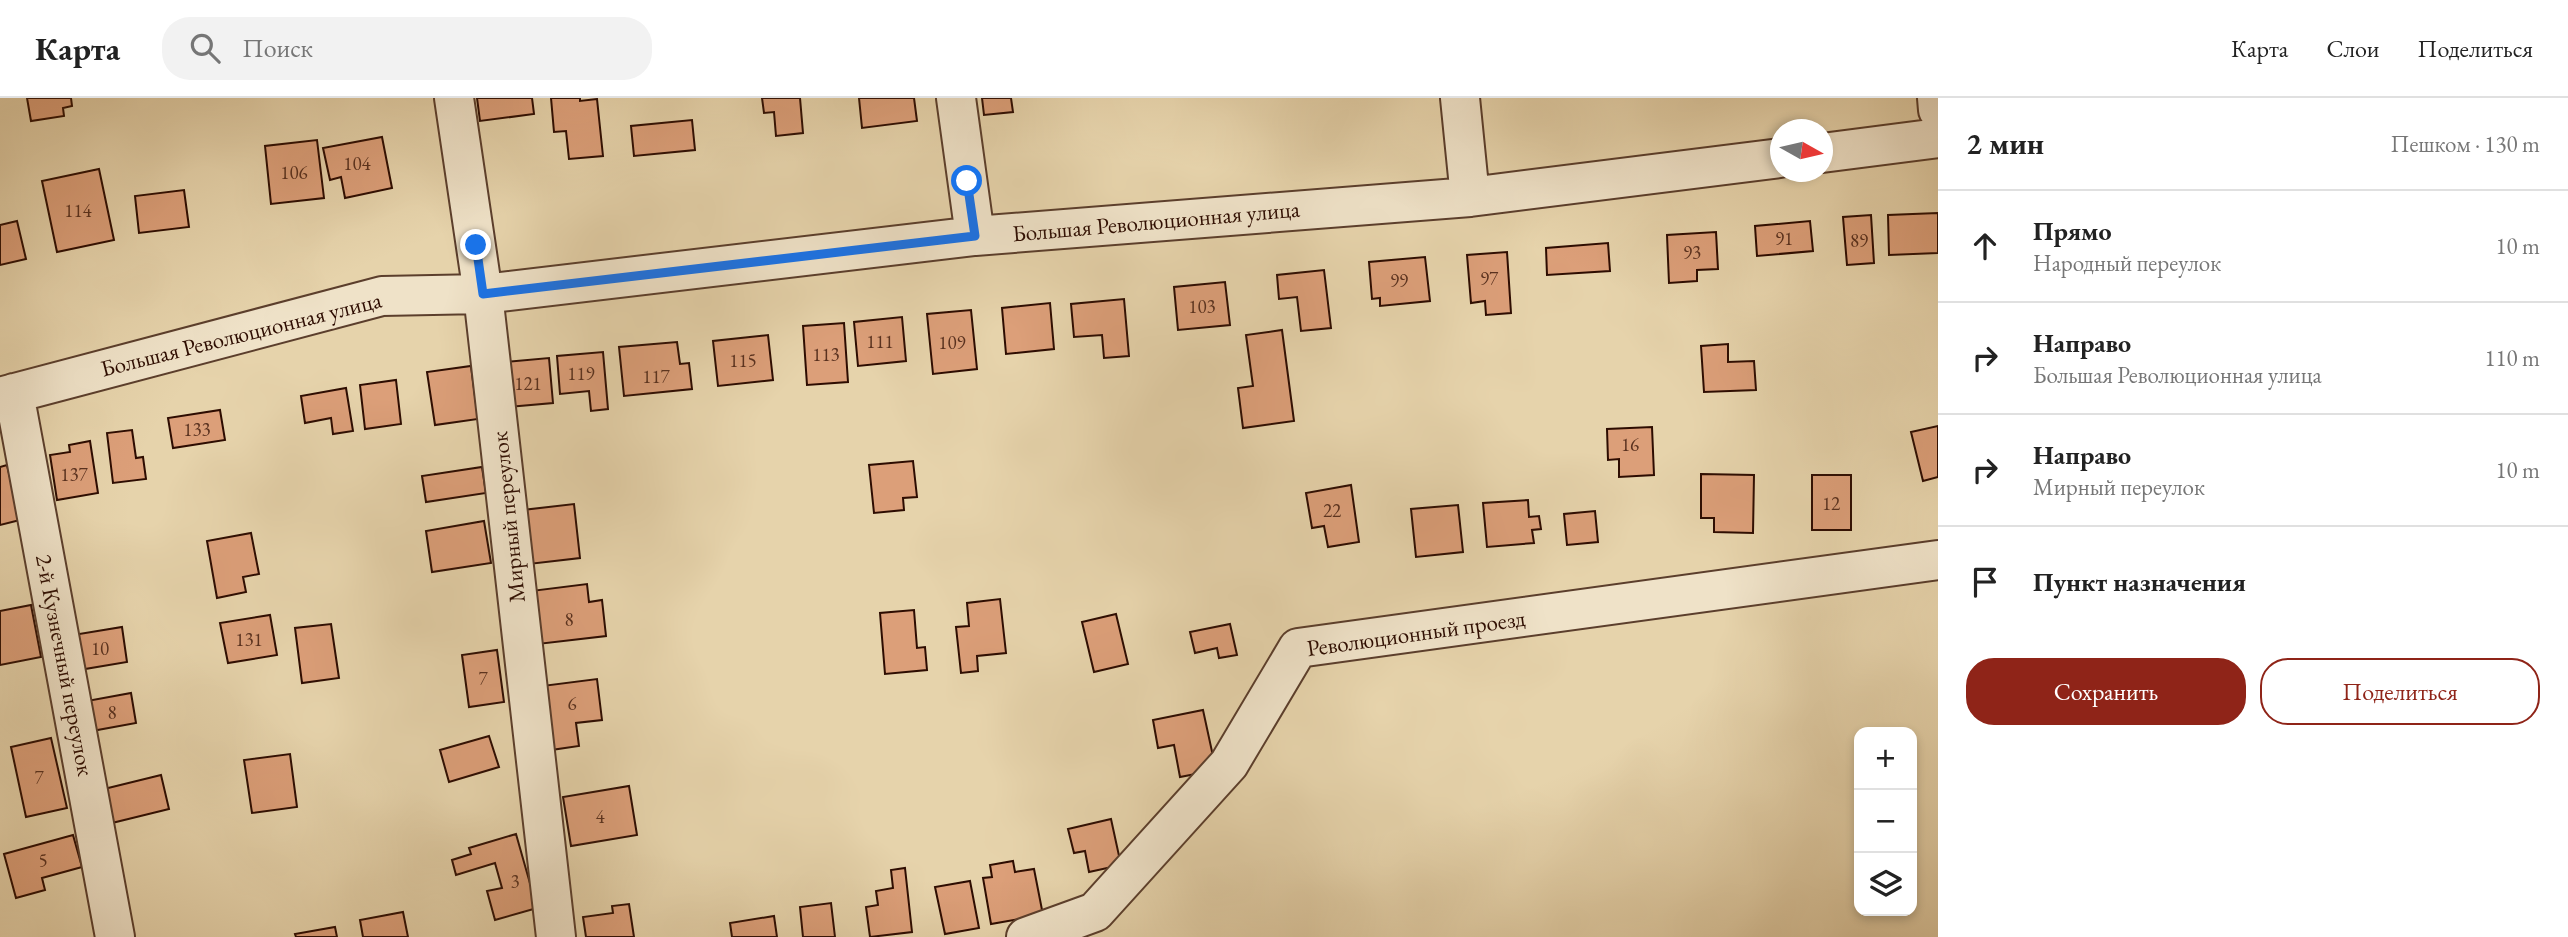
<!DOCTYPE html>
<html lang="ru">
<head>
<meta charset="utf-8">
<style>
  :root { --surface:#fff; --page:#f2f2f2; --text:#222; --muted:#767676; --line:#e0e0e0; --accent:#8f2418 }
  body { margin:0; font-family:"EB Garamond",serif; background:var(--page); color:var(--text) }
  .controls { position:absolute; right:21px; bottom:21px; display:grid; overflow:hidden; border-radius:14px; box-shadow:0 4px 10px #0003 }
  .controls button { width:63px; height:63px; display:grid; place-items:center; padding:0; border:0; border-bottom:2px solid var(--line); background:var(--surface); color:var(--text); font:35px sans-serif }
  .compass { position:absolute; left:1770px; top:21px; width:63px; height:63px; border-radius:50%; background:var(--surface); box-shadow:0 4px 10px #0003; rotate:98deg }
  .stop { position:absolute; width:21px; height:21px; margin:-16px; border:5px solid #1a73e8; border-radius:50%; background:#fff }
  .stop.end { background:#1a73e8; border-color:#fff; box-shadow:0 2px 7px #0008 }
  .list { margin:0; padding:0; list-style:none }
  h2 { display:flex; justify-content:space-between; align-items:center; height:91px; margin:0; padding:0 28px; font-size:30px }
  h2 small { font-size:23px; font-weight:400; color:var(--muted) }
  .list li { display:grid; grid-template-columns:46px 1fr auto; gap:21px; align-items:center; box-sizing:border-box; height:112px; padding:0 28px; border-top:2px solid var(--line) }
  .list b { display:block; font-size:26px; white-space:nowrap }
  .list p { margin:0; font-size:23px; white-space:nowrap; color:var(--muted) }
  .list em { font-size:23px; font-style:normal; color:var(--muted) }
  .actions { display:flex; gap:14px; padding:21px 28px }
  .actions a { flex:1; padding:16px 0; border:2px solid var(--accent); border-radius:28px; text-align:center; font-size:24px; color:var(--accent) }
  .actions .main { background:var(--accent); color:#fff }
  .icon { flex:none; width:38px; height:38px; fill:none; stroke:currentColor; stroke-width:2; stroke-linecap:round; stroke-linejoin:round }
  .map { position:relative; flex:none; width:1938px; height:839px; overflow:hidden }
  header { display:flex; align-items:center; gap:42px; box-sizing:border-box; height:98px; padding:0 35px; background:var(--surface); border-bottom:2px solid var(--line) }
  header strong { font-size:33px }
  nav { display:flex; gap:38px; margin-inline-start:auto; font-size:24px }
  .search { width:490px; height:63px; background:var(--page); display:flex; align-items:center; gap:18px; box-sizing:border-box; padding:0 24px; border-radius:28px; color:var(--muted); font-size:26px }
  main { display:flex }
  aside { flex:1; background:var(--surface) }
  .map>svg:first-child { display:block }
</style>
</head>
<body>
<header>
<strong>Карта</strong>
<div class="search"><svg class="icon" aria-label="search" viewBox="0 0 24 24"><circle cx="10" cy="10" r="6"/><path d="M15 15l6 6"/></svg>Поиск</div>
<nav><a>Карта</a><a>Слои</a><a>Поделиться</a></nav>
</header>
<main>
<div class="map">
<svg width="1938" height="839" viewBox="0 0 1938 839">
  <rect width="100%" height="100%" fill="#e6d3ab"/>
  <filter id="stains"><feTurbulence type="fractalNoise" baseFrequency=".00286" numOctaves="4"/><feColorMatrix values="0 0 0 0 .2 0 0 0 0 .09 0 0 0 0 .02 0 0 0 .5 -.17"/></filter>
  <radialGradient id="worn" r=".72"><stop offset=".6" stop-color="#630" stop-opacity="0"/><stop offset="1" stop-color="#630" stop-opacity=".3"/></radialGradient>
  <path fill="#dc9f79" stroke="#2d0c01" stroke-width="2" d="M27 0H71L72 8 63 10 64 18 31 23Z
    M477 0H532L534 16 480 23Z
    M551 0H580V3L597 1 603 58 569 61 566 33 554 34Z
    M762 0H800L803 35 776 38 774 14 764 15Z
    M859 0H914L917 23 862 30Z
    M982 0H1011L1013 14 984 17Z
    M692 22 695 52 634 58 631 28Z
    M382 39 392 90 345 100 341 79 330 82 323 50Z
    M317 42 324 100 271 106 265 48Z
    M99 71 114 142 57 154 42 83Z
    M184 92 189 129 139 135 135 98Z
    M1938 115V155L1889 157 1888 117Z
    M1871 117 1874 165 1847 167 1843 119Z
    M17 123 26 161 0 167V127Z
    M1810 123 1813 153 1757 158 1755 128Z
    M1716 134 1718 171 1697 172V183L1669 185 1667 137Z
    M1608 145 1610 173 1547 177 1546 150Z
    M1507 154 1511 215 1486 217 1485 203 1471 205 1467 157Z
    M1425 159 1430 203 1380 208V200L1372 201 1369 164Z
    M1324 172 1331 230 1301 233 1297 199 1279 201 1277 177Z
    M1225 184 1230 227 1178 232 1174 189Z
    M1124 201 1129 258 1104 260 1102 237 1074 239 1071 206Z
    M1050 205 1054 251 1006 256 1002 210Z
    M971 212 977 271 933 276 927 216Z
    M902 219 906 263 858 268 854 224Z
    M844 225 848 284 807 287 803 228Z
    M1282 232 1294 323 1243 330 1238 290 1253 288 1246 237Z
    M768 237 773 282 718 288 713 243Z
    M677 244 680 266 689 265 692 291 624 298 619 249Z
    M1728 246V264L1754 263 1756 292 1704 294 1701 248Z
    M603 254 608 311 591 313 589 293 560 296 557 258Z
    M549 260 553 305 508 309 504 264Z
    M471 268 478 321 435 327 427 274Z
    M396 282 401 326 365 331 360 287Z
    M346 290 353 333 333 336 331 320 305 325 301 298Z
    M220 312 225 342 173 350 168 320Z
    M1938 328V379L1923 383 1911 334Z
    M1652 329 1654 377 1619 379V361L1608 362 1607 331Z
    M132 332 136 360 143 359 146 381 113 385 107 335Z
    M90 343 98 395 57 402 50 357 70 354 69 347Z
    M913 363 917 399 903 400 904 412 874 415 869 367Z
    M7 367 20 422 0 427V369Z
    M482 369 486 395 426 404 422 378Z
    M1701 376 1754 377 1753 435 1714 434V420H1701Z
    M1812 377H1851V432H1812Z
    M1351 387 1359 444 1328 449 1324 428 1312 430 1306 395Z
    M1528 402 1529 419 1539 418 1541 431 1532 432 1534 445 1487 449 1483 405Z
    M574 406 580 460 529 466 523 412Z
    M1458 407 1463 454 1416 459 1411 411Z
    M1595 413 1598 444 1567 447 1564 416Z
    M484 423 491 465 432 474 426 433Z
    M251 435 259 476 243 479 246 494 217 500 207 443Z
    M587 486 589 504 602 502 606 538 538 546 531 493Z
    M1000 501 1006 555 977 558 978 573 961 575 956 529 969 528 967 505Z
    M31 507 41 559 0 567V513Z
    M914 512 917 550 925 549 927 572 885 576 880 515Z
    M1116 516 1128 566 1094 574 1082 524Z
    M270 517 277 557 228 565 220 525Z
    M331 526 339 580 302 585 295 530Z
    M1230 526 1237 557 1219 560 1217 550 1195 555 1190 534Z
    M122 529 127 564 79 572 73 537Z
    M497 552 504 604 469 609 462 557Z
    M597 581 602 622 576 625 579 648 551 652 542 588Z
    M131 595 136 625 92 633 87 603Z
    M1203 612 1216 672 1180 679 1174 647 1158 650 1153 622Z
    M489 638 499 669 449 684 440 652Z
    M51 640 67 710 26 719 11 649Z
    M290 656 297 709 252 715 244 662Z
    M161 677 169 711 112 725 104 691Z
    M629 688 637 737 571 748 563 699Z
    M1111 721 1121 767 1089 774 1085 753 1074 755 1068 731Z
    M516 736 537 810 495 822 487 793 502 790 495 765 456 777 452 762 471 756 469 750Z
    M73 737 82 769 42 780 45 792 16 800 4 756Z
    M1013 763 1015 774 1034 771 1043 817 991 826 983 780 992 779 990 767Z
    M905 770 912 834 870 839 866 809 878 807 876 793 893 790 891 772Z
    M970 783 979 830 945 836 935 789Z
    M831 805 835 839H803L800 809Z
    M629 806 634 839H586L583 819 613 815 612 808Z
    M403 814 408 839H363L360 822Z
    M774 818 777 839H732L730 825Z
    M335 829 337 839H296L295 836Z"/>
  <g fill="none" stroke-linecap="round" stroke-linejoin="round">
    <defs>
      <path id="minor" d="M454 0 483 196 556 839
        M956 0 975 138
        M1460 0 1470 99
        M1937 0 1938 12
        M1822 55 1938 40
        M14 295 115 839
        M0 299 382 198 483 196 975 138 1470 99 1780 60
        M1026 839 1095 814 1229 666 1298 550 1938 462"/>
    </defs>
    <use href="#minor" stroke="#5b3e2c" stroke-width="42"/>
    <use href="#minor" stroke="#efe2c8" stroke-width="38"/>
  </g>
  <g fill="none" stroke-linecap="round" stroke-linejoin="round">
    <path stroke="#1a73e8" stroke-width="9" d="M476 147 483 196 975 138 967 83"/>
  </g>
  <g text-anchor="middle" stroke-width="5" stroke-linejoin="round" paint-order="stroke">
    <g font-size="19" fill="#59311f">
      <text x="357" y="72">104</text>
      <text x="294" y="81">106</text>
      <text x="78" y="119">114</text>
      <text x="1784" y="147">91</text>
      <text x="1859" y="149">89</text>
      <text x="1692" y="161">93</text>
      <text x="1489" y="187">97</text>
      <text x="1399" y="189">99</text>
      <text x="1202" y="215">103</text>
      <text x="880" y="250">111</text>
      <text x="952" y="251">109</text>
      <text x="826" y="263">113</text>
      <text x="743" y="269">115</text>
      <text x="581" y="282">119</text>
      <text x="656" y="285">117</text>
      <text x="528" y="292">121</text>
      <text x="197" y="338">133</text>
      <text x="1630" y="353">16</text>
      <text x="74" y="383">137</text>
      <text x="1831" y="412">12</text>
      <text x="1332" y="419">22</text>
      <text x="569" y="528">8</text>
      <text x="249" y="548">131</text>
      <text x="100" y="557">10</text>
      <text x="483" y="587">7</text>
      <text x="572" y="612">6</text>
      <text x="112" y="621">8</text>
      <text x="39" y="686">7</text>
      <text x="600" y="725">4</text>
      <text x="43" y="769">5</text>
      <text x="515" y="790">3</text>
    </g>
    <g font-size="23" fill="#2d0c01" stroke="#efe2c8">
      <text transform="translate(1156 123) rotate(-5)" y="8">Большая Революционная улица</text>
      <text transform="translate(241 236) rotate(-14)" y="8">Большая Революционная улица</text>
      <text transform="translate(508 419) rotate(-96)" y="8">Мирный переулок</text>
      <text transform="translate(1416 535) rotate(-8)" y="8">Революционный проезд</text>
      <text transform="translate(65 567) rotate(79)" y="8">2-й Кузнечный переулок</text>
    </g>
  </g>
  <rect width="100%" height="100%" filter="url(#stains)"/>
  <rect width="100%" height="100%" fill="url(#worn)"/>
</svg>
<div class="controls">
<button>+</button>
<button>−</button>
<button><svg class="icon" aria-label="layers" viewBox="0 0 24 24"><path d="M12 4l9 5-9 5-9-5zM3 14l9 5 9-5"/></svg></button>
</div>
<svg class="compass" viewBox="-18 -18 36 36"><path d="M0-13l5 13h-10z" fill="#e53935"/><path d="M0 13l5-13h-10z" fill="#767676"/></svg>
<div class="stop" style="left:967px;top:83px"></div>
<div class="stop end" style="left:476px;top:147px"></div>
</div>
<aside>
<h2>2 мин<small>Пешком · 130 m</small></h2>
<ul class="list">
<li><svg class="icon" aria-label="ahead" viewBox="0 0 24 24"><path d="M12 20V5M6 11l6-6 6 6"/></svg><div><b>Прямо</b><p>Народный переулок</p></div><em>10 m</em></li>
<li><svg class="icon" aria-label="right" viewBox="0 0 24 24"><path d="M7 20v-9h11M14 6l5 5-5 5"/></svg><div><b>Направо</b><p>Большая Революционная улица</p></div><em>110 m</em></li>
<li><svg class="icon" aria-label="right" viewBox="0 0 24 24"><path d="M7 20v-9h11M14 6l5 5-5 5"/></svg><div><b>Направо</b><p>Мирный переулок</p></div><em>10 m</em></li>
<li><svg class="icon" aria-label="arrive" viewBox="0 0 24 24"><path d="M6 21V4h12l-3 4 3 4H6"/></svg><div><b>Пункт назначения</b></div></li>
</ul>
<div class="actions"><a class="main">Сохранить</a><a>Поделиться</a></div>
</aside>
</main>
</body>
</html>
